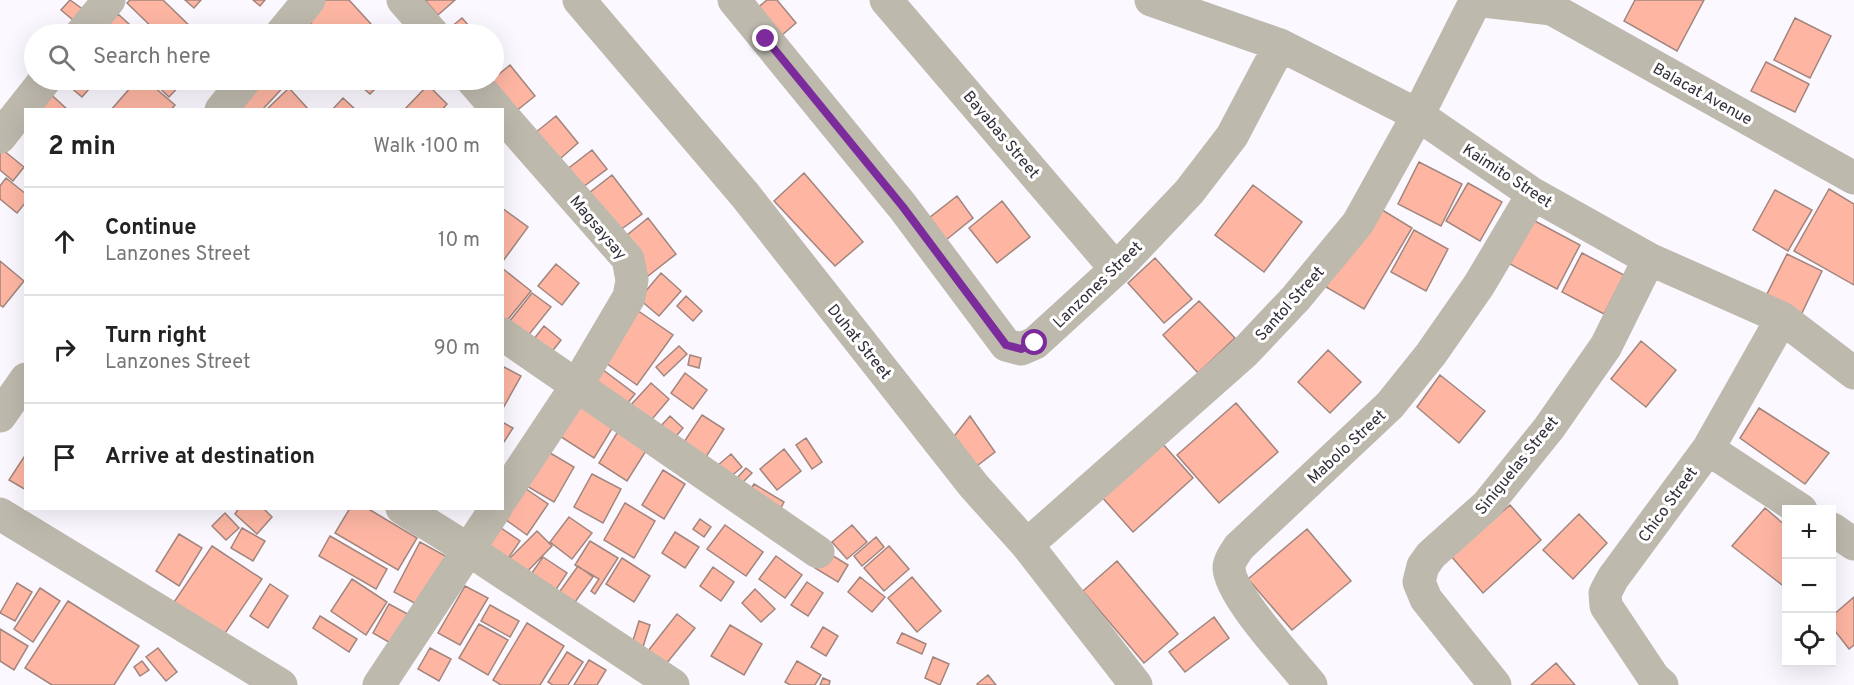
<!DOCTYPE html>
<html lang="en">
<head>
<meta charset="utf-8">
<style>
  :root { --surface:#fff; --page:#f2f2f2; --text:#222; --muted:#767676; --line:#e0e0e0 }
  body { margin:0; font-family:Overpass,sans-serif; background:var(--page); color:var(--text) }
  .controls { position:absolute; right:18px; bottom:18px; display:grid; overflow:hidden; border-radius:0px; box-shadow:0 6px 24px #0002 }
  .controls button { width:54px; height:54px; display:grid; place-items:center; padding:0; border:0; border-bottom:2px solid var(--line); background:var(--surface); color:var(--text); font:30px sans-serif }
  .stop { position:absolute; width:18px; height:18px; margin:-14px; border:4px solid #7b2b9b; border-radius:50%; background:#fff }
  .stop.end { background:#7b2b9b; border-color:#fff; box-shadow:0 2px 6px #0008 }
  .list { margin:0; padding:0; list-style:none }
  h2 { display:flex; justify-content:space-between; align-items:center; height:78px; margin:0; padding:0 24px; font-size:26px }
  h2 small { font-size:20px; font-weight:400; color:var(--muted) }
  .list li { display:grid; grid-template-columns:39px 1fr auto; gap:18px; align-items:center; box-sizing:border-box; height:108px; padding:0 24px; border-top:2px solid var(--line) }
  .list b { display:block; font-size:22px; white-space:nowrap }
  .list p { margin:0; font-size:20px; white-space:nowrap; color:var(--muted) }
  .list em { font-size:20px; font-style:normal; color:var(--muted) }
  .icon { flex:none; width:33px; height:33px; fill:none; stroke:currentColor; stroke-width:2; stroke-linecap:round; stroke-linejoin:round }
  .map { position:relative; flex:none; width:1854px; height:685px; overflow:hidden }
  .search { position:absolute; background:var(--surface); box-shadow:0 6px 24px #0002; left:24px; top:24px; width:480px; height:66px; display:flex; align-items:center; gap:15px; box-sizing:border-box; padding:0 21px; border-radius:33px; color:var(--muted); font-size:22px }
  .panel { position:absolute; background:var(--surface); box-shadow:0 6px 24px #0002; left:24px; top:108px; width:480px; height:402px; border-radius:0px }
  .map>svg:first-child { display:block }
</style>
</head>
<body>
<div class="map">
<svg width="1854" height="685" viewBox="0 0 1854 685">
  <rect width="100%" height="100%" fill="#fbf9ff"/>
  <path fill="#feb6a3" stroke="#a2857d" stroke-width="1.5" d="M70 0 88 13 79 25 61 10Z
    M130 0H163L196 32 194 34H159L127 3Z
    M185 0H201L194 8Z
    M253 0H265L260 6Z
    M321 0H349L371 24 360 34H321L304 16Z
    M425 0H455L438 15Z
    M767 0H777L796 23 774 42 751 13Z
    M1635 0H1704L1677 51 1624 21Z
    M118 14 140 34H100Z
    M462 18 476 34H457L451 27Z
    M1795 18 1831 36 1810 78 1774 60Z
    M1766 62 1809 84 1795 112 1751 91Z
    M510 65 535 96 511 115 492 80Z
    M62 80H97L82 97Z
    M137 80H146L175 105 171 110H111Z
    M151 80H185L169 97Z
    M253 80H290L262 110H225Z
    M295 80H312L303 88Z
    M354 80H384L370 94Z
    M428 85 447 104 442 110H407L406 108Z
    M289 88 309 110H266Z
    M45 89 68 110H27Z
    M343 98 356 110H332Z
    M556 116 578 143 553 165 530 137Z
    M3 150 24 167 13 181 0 170V153Z
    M592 150 607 169 579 190 565 171Z
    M1419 162 1462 184 1441 226 1398 204Z
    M804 173 863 242 835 266 774 201Z
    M612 175 642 214 612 236 584 197Z
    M6 178 26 194V202L17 213 0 199V186Z
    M1468 183 1502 202 1480 241 1446 221Z
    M1253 185 1302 222 1264 272 1215 235Z
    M1829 189 1854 204V285L1794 251Z
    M1775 190 1812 210 1788 251 1753 230Z
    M957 196 973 218 946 240 929 218Z
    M1002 201 1030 237 997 263 969 228Z
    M1374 205 1412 228 1364 309 1326 287Z
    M502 208 528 227 503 261H502Z
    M648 218 676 254 648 276 621 240Z
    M1533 220 1580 245 1557 289 1510 264Z
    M1414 230 1448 249 1426 291 1391 272Z
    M1582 253 1624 275 1604 314 1562 292Z
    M1787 254 1822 271 1801 315 1765 298Z
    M1155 258 1192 299 1164 323 1128 283Z
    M0 261 24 281 3 307 0 305Z
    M556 264 579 283 562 305 538 286Z
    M502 268 531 291 505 323 502 321Z
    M661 273 681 291 659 316 639 299Z
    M532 293 551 307 523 342 505 327Z
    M686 296 702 311 693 321 677 306Z
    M1199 301 1235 338 1198 373 1163 335Z
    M634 308 673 335 637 385 599 358Z
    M544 326 561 340 547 358 530 344Z
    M1641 341 1676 370 1646 407 1611 379Z
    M679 346 687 354 664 376 656 367Z
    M1328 350 1361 382 1330 413 1298 382Z
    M690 355 701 358 699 368 688 365Z
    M594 363 635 394 626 405 586 374Z
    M502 366 521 376 502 410Z
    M685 373 707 390 693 409 671 393Z
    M1440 375 1485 411 1459 443 1417 407Z
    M651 383 669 399 648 424 629 407Z
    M577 398 616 422 594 458 555 433Z
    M1236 403 1278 452 1219 503 1177 455Z
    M1759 408 1829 453 1805 484 1740 438Z
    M702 415 724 429 704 460 682 445Z
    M670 416 683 428 671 442 658 429Z
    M970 416 995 452 969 472 948 444Z
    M502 422 513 428 502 445Z
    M620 428 649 446 627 481 599 463Z
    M806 438 822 462 812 469 796 445Z
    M1161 442 1193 478 1133 532 1101 496Z
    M540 447 574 467 554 502 520 482Z
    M784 449 801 471 777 490 760 469Z
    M26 454V490L9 480Z
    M731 454 742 467 728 479 717 466Z
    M746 468 752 473 742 483 737 478Z
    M663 470 685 484 664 519 642 505Z
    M592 474 621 489 603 523 574 507Z
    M516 482 548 504 527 535 495 512Z
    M754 484 784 502 778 513 747 495Z
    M625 503 655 521 634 558 604 540Z
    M1510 505 1541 540 1483 593 1451 556Z
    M239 508H263L272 517 257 534 235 514Z
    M350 508H367L417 538 398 570 335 533Z
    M1765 508 1786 526V588L1732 546Z
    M225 513 239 528 226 540 212 526Z
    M1579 514 1607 543 1573 579 1543 550Z
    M569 517 592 533 572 559 550 542Z
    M700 519 711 527 704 537 693 529Z
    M491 521 520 541 507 560 479 539Z
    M725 525 763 552 746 576 707 549Z
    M852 525 867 542 847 559 832 542Z
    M242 528 265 541 253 561 231 548Z
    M1307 529 1351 581 1292 630 1248 579Z
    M537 531 552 546 522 577 506 562Z
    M675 532 699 547 685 568 662 553Z
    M179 534 202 548 179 586 156 571Z
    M330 536 387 569 376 589 319 556Z
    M876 537 884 547 862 566 854 556Z
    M590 541 618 558 595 594 591 591 599 579 575 565Z
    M420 542 449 558 422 607 394 592Z
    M212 546 262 579 219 642 170 608Z
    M889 546 909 569 884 591 864 568Z
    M825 551 848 565 838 582 815 568Z
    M776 556 802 575 785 598 759 579Z
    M543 557 567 573 551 597 527 580Z
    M622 558 650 576 634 602 606 584Z
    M1117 561 1178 634 1144 663 1083 591Z
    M578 566 593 577 570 609 555 598Z
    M713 567 734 582 721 601 700 586Z
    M860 577 885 597 872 612 848 592Z
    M912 577 941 611 917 632 888 598Z
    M352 579 387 602 366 635 331 611Z
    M807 582 823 593 808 616 791 605Z
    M17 583 32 592 15 621 0 613Z
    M270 584 288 596 268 628 250 616Z
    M465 586 488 598 460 645 438 633Z
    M40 588 60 601 33 642 14 629Z
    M755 589 775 609 761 622 742 603Z
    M1854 597V645L1849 649 1832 627V616Z
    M68 601 139 646 114 685H52L25 668Z
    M389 604 415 618 399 648 373 633Z
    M490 605 519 621 510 637 481 621Z
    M677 614 695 628 662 669 645 655Z
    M320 616 357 639 349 652 313 628Z
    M1214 617 1229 638 1185 672 1169 652Z
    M639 621 650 625 642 650 631 647Z
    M527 623 564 646 540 685H501L493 680Z
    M479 624 508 640 488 675 459 658Z
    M730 625 762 644 744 675 711 656Z
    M823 627 838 636 826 656 811 647Z
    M0 629 28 646 14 670 0 661Z
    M902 633 926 644 922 654 897 643Z
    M158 648 177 672 166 681 146 657Z
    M430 648 451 659 439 681 418 669Z
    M567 652 583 662 568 685H553L548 682Z
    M933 657 949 664 940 685 925 678Z
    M589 660 606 670 597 685H574Z
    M142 661 149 670 140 676 134 667Z
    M797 661 821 675 815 685H790L785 682Z
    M1556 663 1575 685H1531Z
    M988 675 996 685H978L977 684Z
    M823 678 830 681 829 685H820Z"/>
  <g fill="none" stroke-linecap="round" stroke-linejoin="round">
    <path stroke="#beb9ad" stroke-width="33" d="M403 0 433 34
      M579 0 745 195 974 486 1027 545 1136 685
      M734 0 903 207 1006 345 1021 349 1035 343 1116 269 1189 192 1232 136 1280 45
      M886 0 1116 269
      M1151 0 1280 45 1418 115 1533 194 1649 259 1782 318 1854 373
      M1474 0 1552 9
      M1543 0 1552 9 1854 178
      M81 34 109 0
      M281 34 309 0
      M472 80 498 110
      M221 110 245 80
      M502 115 628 259 632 280 629 297 577 385 502 498
      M0 137 45 80
      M502 334 818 552
      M0 416 26 379
      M1708 449 1801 510
      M402 508 469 550 673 685
      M0 514 281 685
      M1832 529 1854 544
      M1027 545 1244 353 1296 298 1358 223 1418 115 1476 0
      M379 685 496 508
      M1311 685C1292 661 1230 596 1229 568 1229 561 1235 553 1239 547L1390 405 1431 354 1479 285 1533 194
      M1495 685 1426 599 1419 582 1423 566 1431 555 1487 505 1549 428 1606 346 1649 259
      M1662 685 1654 678 1606 606 1605 593 1613 578 1708 449 1782 318"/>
  </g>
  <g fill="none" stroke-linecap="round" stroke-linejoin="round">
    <path stroke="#7b2b9b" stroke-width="8" d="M766 39 903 207 1006 345 1021 349 1035 343"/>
  </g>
  <g text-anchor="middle" stroke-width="6" stroke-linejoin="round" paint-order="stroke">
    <g font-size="16" fill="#322f39" stroke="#fff">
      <text transform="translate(1703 93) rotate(29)" y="6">Balacat Avenue</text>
      <text transform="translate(1002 134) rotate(50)" y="6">Bayabas Street</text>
      <text transform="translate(1508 175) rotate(33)" y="6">Kaimito Street</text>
      <text transform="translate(599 227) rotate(50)" y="6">Magsaysay</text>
      <text transform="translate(1097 284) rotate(-44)" y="6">Lanzones Street</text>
      <text transform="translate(1289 303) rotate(-48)" y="6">Santol Street</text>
      <text transform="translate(860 341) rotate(51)" y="6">Duhat Street</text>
      <text transform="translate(1346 446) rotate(-43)" y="6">Mabolo Street</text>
      <text transform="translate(1516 465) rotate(-51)" y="6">Siniguelas Street</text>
      <text transform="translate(1667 504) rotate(-54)" y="6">Chico Street</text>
    </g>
  </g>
</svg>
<div class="controls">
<button>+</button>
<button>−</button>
<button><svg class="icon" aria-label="locate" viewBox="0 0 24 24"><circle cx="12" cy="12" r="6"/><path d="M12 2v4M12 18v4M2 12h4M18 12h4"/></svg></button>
</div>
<div class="stop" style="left:1035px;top:343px"></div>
<div class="stop end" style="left:766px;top:39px"></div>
<div class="search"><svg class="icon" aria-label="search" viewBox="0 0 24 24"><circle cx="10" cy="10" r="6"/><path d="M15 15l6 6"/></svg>Search here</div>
<section class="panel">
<h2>2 min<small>Walk · 100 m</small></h2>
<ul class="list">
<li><svg class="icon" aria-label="ahead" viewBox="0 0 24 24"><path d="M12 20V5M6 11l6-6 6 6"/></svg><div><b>Continue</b><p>Lanzones Street</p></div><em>10 m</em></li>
<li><svg class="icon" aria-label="right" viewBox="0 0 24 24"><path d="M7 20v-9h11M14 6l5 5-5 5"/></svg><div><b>Turn right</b><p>Lanzones Street</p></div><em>90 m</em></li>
<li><svg class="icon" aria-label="arrive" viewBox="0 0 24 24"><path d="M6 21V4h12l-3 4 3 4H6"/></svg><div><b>Arrive at destination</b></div></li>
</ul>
</section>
</div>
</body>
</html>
